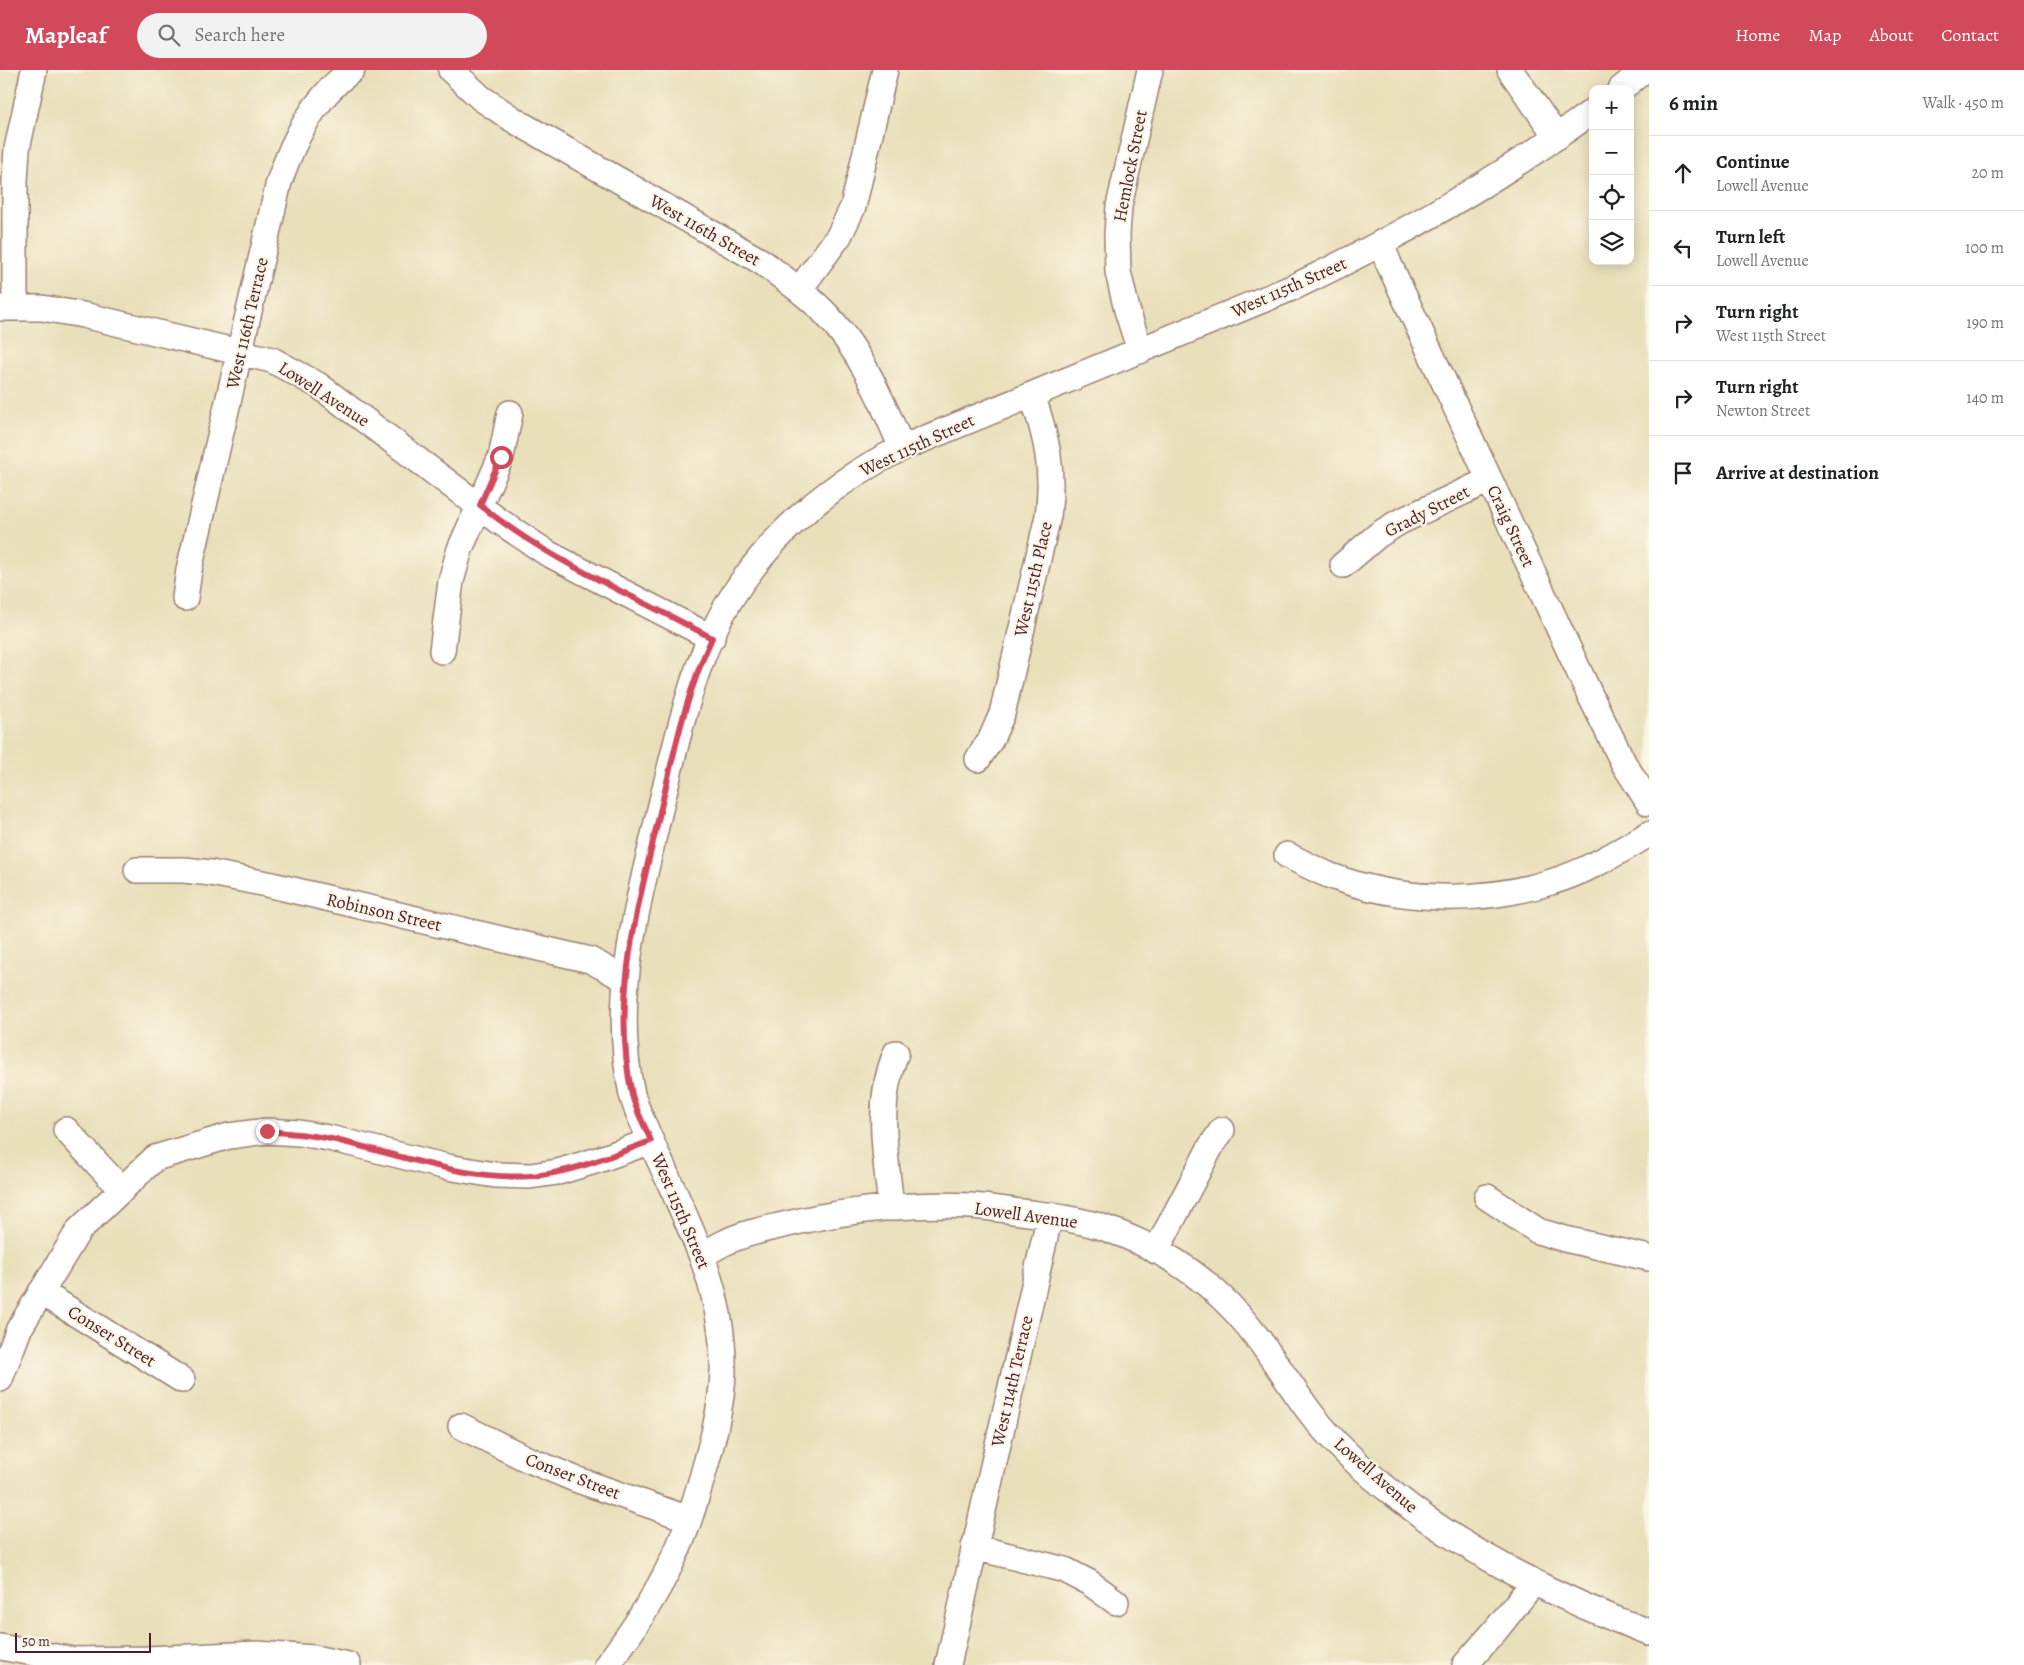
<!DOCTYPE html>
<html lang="en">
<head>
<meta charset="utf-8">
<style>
  :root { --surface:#fff; --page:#f2f2f2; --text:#202124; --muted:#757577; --line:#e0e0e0; --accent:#d1495b }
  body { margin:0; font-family:Alegreya,serif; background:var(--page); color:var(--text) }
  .controls { position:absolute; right:15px; top:15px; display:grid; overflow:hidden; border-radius:10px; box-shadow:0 2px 12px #0003 }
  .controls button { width:45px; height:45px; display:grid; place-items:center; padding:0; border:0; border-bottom:1px solid var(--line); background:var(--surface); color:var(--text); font:25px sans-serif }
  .scale { position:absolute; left:15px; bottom:12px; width:136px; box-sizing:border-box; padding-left:5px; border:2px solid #4a1f2b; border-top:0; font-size:14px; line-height:18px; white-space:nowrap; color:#4a1f2b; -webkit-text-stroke:4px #fcf5e5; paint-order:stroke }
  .stop { position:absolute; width:15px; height:15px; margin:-11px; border:4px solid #d1495b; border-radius:50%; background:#fff }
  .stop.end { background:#d1495b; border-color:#fff; box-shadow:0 1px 5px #0008 }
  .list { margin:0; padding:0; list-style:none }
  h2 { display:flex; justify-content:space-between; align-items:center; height:65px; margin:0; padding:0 20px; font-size:21px }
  h2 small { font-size:16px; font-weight:400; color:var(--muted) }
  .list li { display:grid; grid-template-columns:32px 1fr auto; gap:15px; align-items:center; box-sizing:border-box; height:75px; padding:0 20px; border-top:1px solid var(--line) }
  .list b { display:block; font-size:19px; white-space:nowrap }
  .list p { margin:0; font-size:16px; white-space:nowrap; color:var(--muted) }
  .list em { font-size:16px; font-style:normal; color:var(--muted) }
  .icon { flex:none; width:28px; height:28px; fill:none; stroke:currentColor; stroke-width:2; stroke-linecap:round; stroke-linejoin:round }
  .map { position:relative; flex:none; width:1649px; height:1595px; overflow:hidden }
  header { display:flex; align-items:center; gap:30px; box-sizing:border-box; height:70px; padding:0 25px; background:var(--accent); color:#fff }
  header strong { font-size:24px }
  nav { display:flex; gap:28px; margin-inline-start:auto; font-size:18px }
  .search { width:350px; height:45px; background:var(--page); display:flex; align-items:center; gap:12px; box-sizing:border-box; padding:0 18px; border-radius:28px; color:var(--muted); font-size:19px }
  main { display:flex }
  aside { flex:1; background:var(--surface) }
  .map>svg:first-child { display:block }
</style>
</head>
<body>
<header>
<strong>Mapleaf</strong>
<div class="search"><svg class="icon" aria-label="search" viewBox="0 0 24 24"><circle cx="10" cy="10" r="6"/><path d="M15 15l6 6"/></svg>Search here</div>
<nav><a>Home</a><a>Map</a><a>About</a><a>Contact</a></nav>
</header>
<main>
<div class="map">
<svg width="1649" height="1595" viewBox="0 0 1649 1595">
  <rect width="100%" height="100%" fill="#fcf5e5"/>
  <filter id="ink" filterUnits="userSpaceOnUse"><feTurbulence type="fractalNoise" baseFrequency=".02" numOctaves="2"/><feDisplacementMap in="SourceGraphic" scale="10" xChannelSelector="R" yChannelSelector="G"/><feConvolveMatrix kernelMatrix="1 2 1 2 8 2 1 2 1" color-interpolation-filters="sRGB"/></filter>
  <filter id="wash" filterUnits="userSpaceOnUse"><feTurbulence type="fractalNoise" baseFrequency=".0096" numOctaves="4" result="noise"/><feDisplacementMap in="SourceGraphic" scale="20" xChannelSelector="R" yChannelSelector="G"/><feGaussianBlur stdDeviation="1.12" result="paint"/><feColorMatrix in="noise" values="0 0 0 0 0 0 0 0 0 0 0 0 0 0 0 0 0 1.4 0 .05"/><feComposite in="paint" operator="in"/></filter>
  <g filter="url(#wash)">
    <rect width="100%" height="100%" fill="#e9dfba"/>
  </g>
  <g filter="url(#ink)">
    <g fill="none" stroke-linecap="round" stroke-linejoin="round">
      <defs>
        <path id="minor" d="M451 0 481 28 517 52 762 192C782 207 804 222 822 240 860 278 881 329 902 378
          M1510 0 1557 67
          M1621 19 1644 0
          M1381 174 1389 194 1590 625 1624 694 1649 733
          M799 220 839 166 853 137 885 0
          M15 237V111L17 79 34 0
          M0 238H42L83 245 272 290 318 315 499 451 547 483 712 568
          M1140 281 1127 240 1118 202 1117 164 1119 136 1150 0
          M1343 495 1378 465 1399 452 1489 410
          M185 528 189 500 279 112C294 68 314 28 352 0
          M442 581 451 511 460 479 501 387 510 343
          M978 689 991 669 1002 644 1048 446C1054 400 1047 368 1032 325
          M1287 785C1301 792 1316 800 1331 806 1400 832 1480 834 1551 812 1586 802 1618 782 1649 764
          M137 800H184L211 803 267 814 590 890 625 909
          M66 1060 122 1120
          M1487 1127 1538 1161 1565 1169 1649 1188
          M891 1138C886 1085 875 1034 896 983
          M1156 1181 1210 1078 1222 1060
          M702 1186C710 1181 717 1176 726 1172 742 1164 761 1160 779 1156 841 1141 907 1133 971 1136 988 1137 1004 1140 1021 1142 1048 1145 1076 1149 1102 1157 1146 1172 1188 1195 1221 1227 1257 1260 1280 1302 1309 1341 1333 1373 1364 1401 1396 1426 1467 1483 1564 1531 1649 1562
          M41 1222 182 1310
          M0 1309 19 1259 79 1160 155 1088 229 1066 267 1061 299 1063 329 1068 447 1097 495 1105 530 1106 558 1102 598 1090 651 1071
          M461 1356 527 1389 575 1409 689 1449
          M974 1477 1065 1500 1090 1513 1116 1532
          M0 1577 73 1590 147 1589 257 1584 314 1588 348 1595
          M607 1595C633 1561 657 1524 675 1485 687 1461 694 1434 702 1408 712 1373 722 1337 723 1301 724 1263 715 1223 702 1187 686 1145 665 1104 647 1062 642 1050 635 1037 632 1024 610 926 639 831 661 735 680 659 695 578 742 512 783 454 838 409 902 378L1294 217C1401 166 1497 111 1593 41
          M948 1595 1050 1145
          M1465 1595 1495 1561 1534 1512"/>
      </defs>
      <use href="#minor" stroke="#9a7f72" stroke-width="28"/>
      <use href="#minor" stroke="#fff" stroke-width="25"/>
    </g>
  </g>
  <g fill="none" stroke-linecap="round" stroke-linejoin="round" filter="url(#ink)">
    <path stroke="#d1495b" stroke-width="6" d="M267 1061C288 1063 309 1064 331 1069 396 1083 464 1111 531 1106 573 1103 612 1085 651 1071 645 1056 636 1041 632 1025 611 927 638 837 660 742 674 682 686 623 712 568 633 525 550 492 480 435L501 387"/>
  </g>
  <g text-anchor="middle" stroke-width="4.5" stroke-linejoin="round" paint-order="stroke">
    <g font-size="18" fill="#4a1f2b" stroke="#fcf5e5">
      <text transform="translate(1130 96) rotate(-79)" y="6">Hemlock Street</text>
      <text transform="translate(705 160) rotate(30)" y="6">West 116th Street</text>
      <text transform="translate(1289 217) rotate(-24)" y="6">West 115th Street</text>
      <text transform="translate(247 253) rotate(-77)" y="6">West 116th Terrace</text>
      <text transform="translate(324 324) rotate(33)" y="6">Lowell Avenue</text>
      <text transform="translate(917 375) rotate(-25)" y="6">West 115th Street</text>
      <text transform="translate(1427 441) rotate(-27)" y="6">Grady Street</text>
      <text transform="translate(1511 456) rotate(65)" y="6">Craig Street</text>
      <text transform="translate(1033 509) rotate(-77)" y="6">West 115th Place</text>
      <text transform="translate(384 842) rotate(13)" y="6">Robinson Street</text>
      <text transform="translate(681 1141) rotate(67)" y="6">West 115th Street</text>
      <text transform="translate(1026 1145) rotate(8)" y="6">Lowell Avenue</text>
      <text transform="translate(112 1266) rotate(32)" y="6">Conser Street</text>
      <text transform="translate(1012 1311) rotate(-77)" y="6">West 114th Terrace</text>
      <text transform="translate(1376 1405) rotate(41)" y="6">Lowell Avenue</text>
      <text transform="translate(573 1406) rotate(21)" y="6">Conser Street</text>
    </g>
  </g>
</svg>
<div class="controls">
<button>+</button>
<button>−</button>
<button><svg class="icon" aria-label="locate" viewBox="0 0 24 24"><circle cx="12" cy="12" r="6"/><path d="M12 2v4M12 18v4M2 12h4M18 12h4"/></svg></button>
<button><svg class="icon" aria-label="layers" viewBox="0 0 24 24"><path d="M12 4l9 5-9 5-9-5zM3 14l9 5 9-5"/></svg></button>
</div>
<div class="scale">50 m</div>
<div class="stop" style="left:501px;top:387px"></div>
<div class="stop end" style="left:267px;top:1061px"></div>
</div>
<aside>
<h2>6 min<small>Walk · 450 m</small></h2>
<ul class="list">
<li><svg class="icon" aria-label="ahead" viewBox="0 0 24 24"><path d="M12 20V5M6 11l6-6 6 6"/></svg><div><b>Continue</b><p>Lowell Avenue</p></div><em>20 m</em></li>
<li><svg class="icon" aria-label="left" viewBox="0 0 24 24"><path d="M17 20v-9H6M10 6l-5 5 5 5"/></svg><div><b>Turn left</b><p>Lowell Avenue</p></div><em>100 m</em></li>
<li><svg class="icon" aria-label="right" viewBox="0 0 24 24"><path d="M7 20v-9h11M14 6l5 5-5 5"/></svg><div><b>Turn right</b><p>West 115th Street</p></div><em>190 m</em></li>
<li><svg class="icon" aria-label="right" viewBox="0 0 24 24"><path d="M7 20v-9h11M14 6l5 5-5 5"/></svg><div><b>Turn right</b><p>Newton Street</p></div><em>140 m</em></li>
<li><svg class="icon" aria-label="arrive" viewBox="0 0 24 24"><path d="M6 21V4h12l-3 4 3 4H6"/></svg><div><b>Arrive at destination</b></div></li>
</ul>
</aside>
</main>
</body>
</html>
